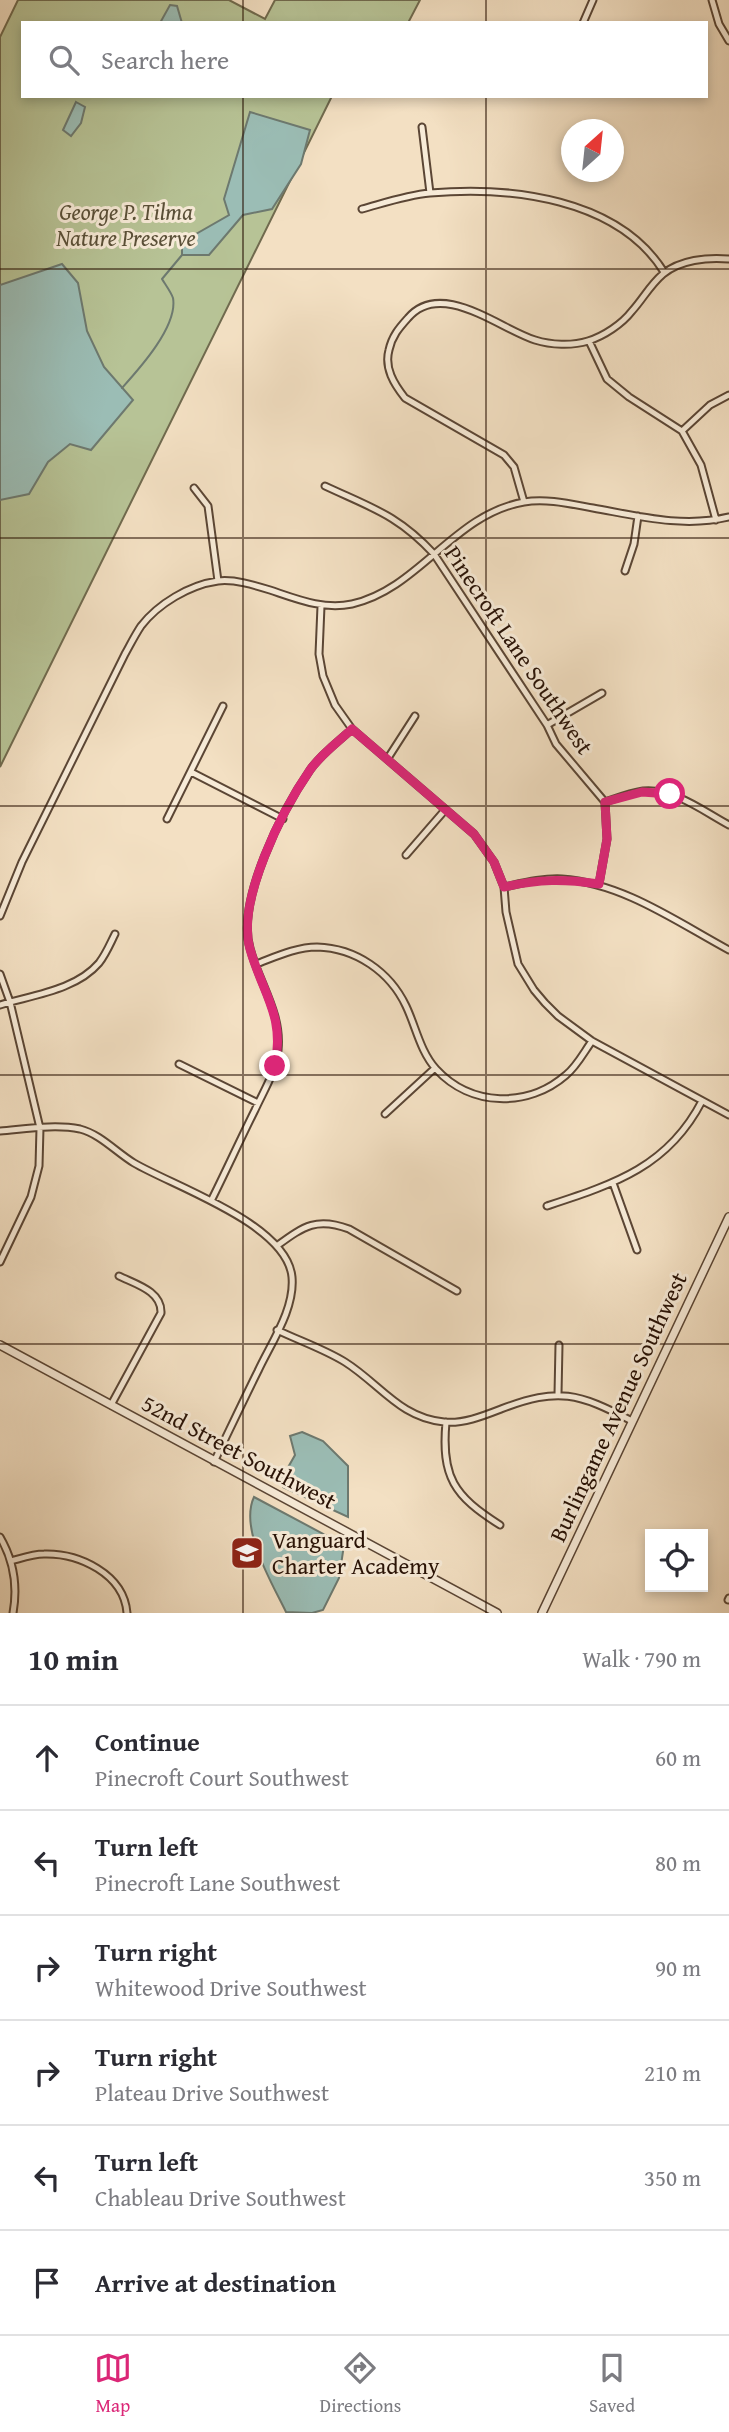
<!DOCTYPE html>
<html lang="en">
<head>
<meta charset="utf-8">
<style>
  :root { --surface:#fff; --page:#f2f2f3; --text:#2b2b33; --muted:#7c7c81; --line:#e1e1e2; --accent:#db2777 }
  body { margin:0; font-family:"Gentium Book Plus",serif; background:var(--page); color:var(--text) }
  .controls { position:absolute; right:21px; bottom:21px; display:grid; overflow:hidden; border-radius:0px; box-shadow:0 4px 10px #0003 }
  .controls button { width:63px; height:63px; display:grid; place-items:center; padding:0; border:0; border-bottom:2px solid var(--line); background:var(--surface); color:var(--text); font:35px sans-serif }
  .compass { position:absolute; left:561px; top:119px; width:63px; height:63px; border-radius:50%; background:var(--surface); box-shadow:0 4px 10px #0003; rotate:27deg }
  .stop { position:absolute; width:21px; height:21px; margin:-16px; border:5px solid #db2777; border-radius:50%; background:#fff }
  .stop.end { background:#db2777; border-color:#fff; box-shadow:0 2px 7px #0008 }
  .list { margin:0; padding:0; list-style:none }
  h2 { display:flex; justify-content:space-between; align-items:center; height:91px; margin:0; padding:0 28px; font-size:30px }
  h2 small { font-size:23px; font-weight:400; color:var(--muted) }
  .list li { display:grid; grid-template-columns:46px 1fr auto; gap:21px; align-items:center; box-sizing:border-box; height:105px; padding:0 28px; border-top:2px solid var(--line) }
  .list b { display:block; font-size:26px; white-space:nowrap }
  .list p { margin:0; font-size:23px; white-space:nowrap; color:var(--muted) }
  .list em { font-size:23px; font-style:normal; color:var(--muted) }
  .icon { flex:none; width:38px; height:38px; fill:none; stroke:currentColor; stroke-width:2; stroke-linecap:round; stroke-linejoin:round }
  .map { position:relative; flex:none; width:729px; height:1613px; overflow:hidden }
  .search { position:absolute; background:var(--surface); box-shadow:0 4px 10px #0003; left:21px; right:21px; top:21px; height:77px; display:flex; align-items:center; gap:18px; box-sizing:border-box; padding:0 24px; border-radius:0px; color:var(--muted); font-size:26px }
  .sheet { height:721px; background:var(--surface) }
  nav { display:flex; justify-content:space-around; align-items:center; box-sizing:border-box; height:98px; border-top:2px solid var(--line); background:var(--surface); font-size:19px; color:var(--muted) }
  nav a { display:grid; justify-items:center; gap:4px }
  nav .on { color:var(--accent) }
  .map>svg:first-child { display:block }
</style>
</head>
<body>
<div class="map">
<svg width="729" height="1613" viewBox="0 0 729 1613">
  <rect width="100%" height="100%" fill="#f3e0c3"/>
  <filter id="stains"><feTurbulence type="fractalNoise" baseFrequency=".00286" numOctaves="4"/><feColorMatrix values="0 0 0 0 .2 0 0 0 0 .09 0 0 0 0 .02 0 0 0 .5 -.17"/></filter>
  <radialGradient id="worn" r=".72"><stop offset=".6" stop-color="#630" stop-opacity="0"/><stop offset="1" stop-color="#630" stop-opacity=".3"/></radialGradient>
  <path fill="#b7c396" stroke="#706a4e" stroke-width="2" d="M18 0H229L265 19 275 0H420L408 23H23V96H332L0 767V37Z"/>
  <path fill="#9bbdb5" stroke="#6d796f" stroke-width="2" d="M170 5 177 6 182 23H160Z
    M76 102 85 107 81 123 71 136 63 130Z
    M250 112 310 130 301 164 272 209 243 215 209 255H182V242L229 215 224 199Z
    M62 264 78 283 87 331 104 367 133 400 91 450 70 444 48 462 29 494 0 500V285Z
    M302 1432 323 1441 348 1466V1517L283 1487 282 1478 295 1455 290 1436Z
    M254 1497 344 1545 339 1578 323 1610 312 1613 286 1612C272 1583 239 1529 254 1497Z"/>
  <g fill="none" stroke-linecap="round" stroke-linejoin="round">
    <path stroke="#6d796f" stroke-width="2" d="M122 388C140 368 178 326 173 298 171 292 165 284 162 279L182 255"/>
    <defs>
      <path id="minor" d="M712 0 719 24 729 41
        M583 23 593 0
        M422 127 430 193
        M362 209C384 203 407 195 430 193 510 186 618 198 664 272
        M589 341 607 379 629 397 682 431 701 465 716 520
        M682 431 710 405 729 395
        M325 486C372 508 398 515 434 554L547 725 556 744 605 802 607 839 599 884
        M194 488 208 506 218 581
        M524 502 514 467 504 455 405 398C394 384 384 368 389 350 392 336 399 328 408 318 441 279 500 329 535 340 551 345 572 346 588 341 604 336 622 324 632 311 643 299 650 285 663 274 680 260 707 257 729 259
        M625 571 634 544 638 516
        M321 606 319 654 323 676 335 705 352 729 474 834 494 862 504 887 506 912 518 964 534 990 545 1003 558 1016 592 1041 729 1115
        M547 725 602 693
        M388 758 415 716
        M191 772 283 819
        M605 802C617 798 630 793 643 791 674 788 703 811 729 825
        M167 819 223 706
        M406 855 445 810
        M504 887C523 883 543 878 562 879 623 883 677 922 729 950
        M0 916 22 862 125 654C130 645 135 635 141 626 158 604 189 585 218 581 234 579 254 585 270 590 297 599 323 610 352 604 419 589 454 514 524 502 546 498 571 504 593 508 638 516 683 528 729 517
        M256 964C275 957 296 947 317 947 356 948 390 972 406 1006 416 1027 420 1051 436 1069 471 1107 528 1108 566 1075 577 1066 584 1052 592 1041
        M0 974 10 1002 40 1128 39 1166 31 1197 0 1262
        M0 1005C33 995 76 990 99 963 106 954 110 944 115 934
        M179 1064 258 1103
        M385 1114 435 1068
        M0 1131C25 1129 55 1124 80 1129 100 1134 116 1152 134 1163 175 1187 287 1224 292 1277 295 1309 271 1343 258 1371 243 1401 229 1431 214 1462
        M613 1183 637 1250
        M211 1201C226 1171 240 1140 255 1110 264 1090 276 1072 278 1050 282 1013 259 983 250 948 236 901 283 809 310 770 321 754 338 742 352 729
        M547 1206C614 1184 668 1167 702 1101
        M278 1245C304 1226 317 1217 349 1229L457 1291
        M277 1330C300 1341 324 1349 345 1362 380 1384 400 1418 444 1422 463 1424 483 1416 501 1409 559 1387 578 1393 632 1421
        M558 1394 559 1345
        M111 1405 161 1313C162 1291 135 1284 119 1276
        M446 1422C441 1477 454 1496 500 1525
        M0 1537C14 1561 18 1585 13 1613
        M11 1561C22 1558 33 1554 44 1554 79 1553 124 1574 127 1613
        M728 1600 729 1598"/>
      <path id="tertiary" d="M0 1345 497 1613
        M542 1613 729 1217"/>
    </defs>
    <use href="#minor" stroke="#5b4635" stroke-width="9"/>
    <use href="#tertiary" stroke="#5b4635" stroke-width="10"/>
    <use href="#minor" stroke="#f7ebd8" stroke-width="5"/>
    <use href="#tertiary" stroke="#f7ebd8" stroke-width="7"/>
  </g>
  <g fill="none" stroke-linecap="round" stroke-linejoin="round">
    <path stroke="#db2777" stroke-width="9" d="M275 1066C285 1015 263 995 250 949 236 901 283 809 310 770 321 754 338 742 352 729L474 834 494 862 504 887C540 879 563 879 599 884L607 839 605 802 642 792 670 794"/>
  </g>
  <path fill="none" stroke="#281206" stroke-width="2" stroke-opacity="0.55" d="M243 0V23M486 0V23M243 96V1613M486 96V1613M0 269H729M0 538H729M0 806H729M0 1075H729M0 1344H729"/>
  <defs>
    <symbol id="school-square" viewBox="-11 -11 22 22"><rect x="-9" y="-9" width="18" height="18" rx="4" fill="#8f2418" stroke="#f7ebd8"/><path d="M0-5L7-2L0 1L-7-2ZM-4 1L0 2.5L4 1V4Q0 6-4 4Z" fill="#fff"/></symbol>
  </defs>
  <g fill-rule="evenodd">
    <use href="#school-square" x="228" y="1534" width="38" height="38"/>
  </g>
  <g text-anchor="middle" stroke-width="6" stroke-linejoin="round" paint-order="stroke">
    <g font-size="23" font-style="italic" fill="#5a5038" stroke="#f7ebd8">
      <text x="126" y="220">George P. Tilma<tspan x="126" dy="26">Nature Preserve</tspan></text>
    </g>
    <g font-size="23" fill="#281206" stroke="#f7ebd8">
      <text transform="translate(519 650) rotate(56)" y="8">Pinecroft Lane Southwest</text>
      <text transform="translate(618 1407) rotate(-65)" y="8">Burlingame Avenue Southwest</text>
      <text transform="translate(239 1452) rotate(28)" y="8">52nd Street Southwest</text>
    </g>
    <g font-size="23" fill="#281206" stroke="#f7ebd8" text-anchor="start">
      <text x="272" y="1548">Vanguard<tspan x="272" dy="26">Charter Academy</tspan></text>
    </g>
  </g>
  <rect width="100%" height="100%" filter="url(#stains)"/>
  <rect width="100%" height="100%" fill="url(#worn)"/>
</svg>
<div class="controls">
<button><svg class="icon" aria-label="locate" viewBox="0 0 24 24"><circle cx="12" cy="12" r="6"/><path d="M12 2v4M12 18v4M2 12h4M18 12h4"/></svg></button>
</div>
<svg class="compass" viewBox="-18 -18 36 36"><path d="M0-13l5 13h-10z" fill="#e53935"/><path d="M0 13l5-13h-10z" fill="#7c7c81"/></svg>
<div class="stop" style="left:670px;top:794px"></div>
<div class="stop end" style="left:275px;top:1066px"></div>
<div class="search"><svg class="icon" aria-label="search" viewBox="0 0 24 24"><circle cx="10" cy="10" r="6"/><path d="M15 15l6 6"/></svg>Search here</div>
</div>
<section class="sheet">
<h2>10 min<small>Walk · 790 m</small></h2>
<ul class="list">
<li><svg class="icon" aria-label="ahead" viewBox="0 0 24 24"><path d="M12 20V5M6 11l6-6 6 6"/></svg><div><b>Continue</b><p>Pinecroft Court Southwest</p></div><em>60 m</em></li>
<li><svg class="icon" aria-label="left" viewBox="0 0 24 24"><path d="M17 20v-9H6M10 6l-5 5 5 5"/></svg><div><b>Turn left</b><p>Pinecroft Lane Southwest</p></div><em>80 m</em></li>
<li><svg class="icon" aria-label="right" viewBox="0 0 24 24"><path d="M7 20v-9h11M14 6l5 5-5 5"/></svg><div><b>Turn right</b><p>Whitewood Drive Southwest</p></div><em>90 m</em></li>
<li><svg class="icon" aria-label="right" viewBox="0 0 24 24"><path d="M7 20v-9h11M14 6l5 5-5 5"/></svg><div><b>Turn right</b><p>Plateau Drive Southwest</p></div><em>210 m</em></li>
<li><svg class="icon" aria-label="left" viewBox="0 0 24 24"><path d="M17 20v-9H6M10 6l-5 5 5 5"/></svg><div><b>Turn left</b><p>Chableau Drive Southwest</p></div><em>350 m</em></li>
<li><svg class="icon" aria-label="arrive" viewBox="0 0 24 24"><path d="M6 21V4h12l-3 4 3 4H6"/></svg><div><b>Arrive at destination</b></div></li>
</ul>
</section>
<nav>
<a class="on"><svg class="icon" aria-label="map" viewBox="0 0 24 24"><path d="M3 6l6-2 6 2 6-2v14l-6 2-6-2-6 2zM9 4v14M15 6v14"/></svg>Map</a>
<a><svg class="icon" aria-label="directions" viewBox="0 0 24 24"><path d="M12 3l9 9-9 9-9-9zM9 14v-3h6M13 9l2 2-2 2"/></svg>Directions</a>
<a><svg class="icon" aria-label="saved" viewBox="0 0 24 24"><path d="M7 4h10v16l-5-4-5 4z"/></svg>Saved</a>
</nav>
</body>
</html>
